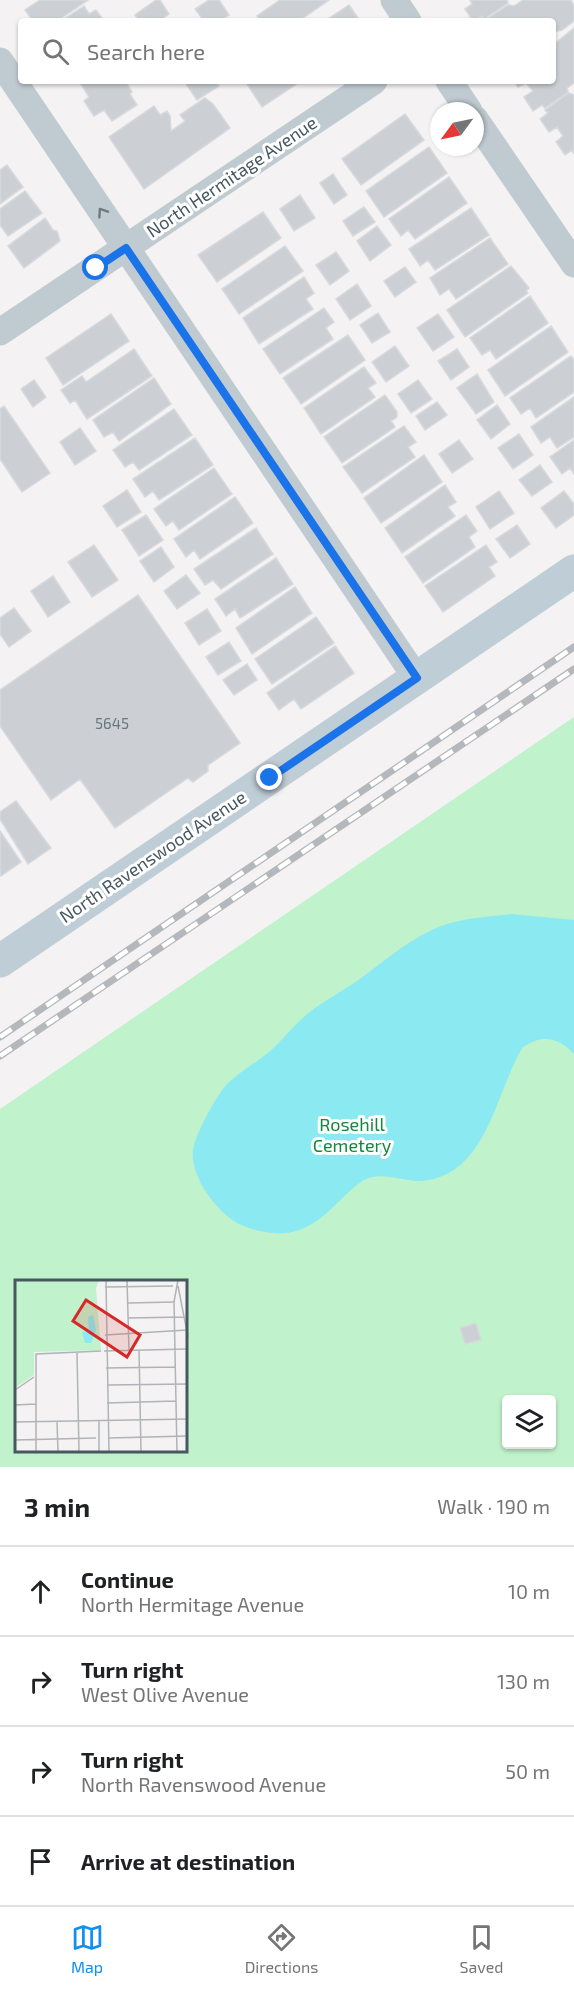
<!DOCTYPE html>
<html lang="en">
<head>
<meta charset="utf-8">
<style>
  :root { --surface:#fff; --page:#f6f6f6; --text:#202124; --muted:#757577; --line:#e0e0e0; --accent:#1190ee }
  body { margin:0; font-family:"Exo 2",sans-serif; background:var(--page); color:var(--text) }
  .controls { position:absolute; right:18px; bottom:18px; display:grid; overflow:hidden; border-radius:6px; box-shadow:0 2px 4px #0004 }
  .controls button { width:54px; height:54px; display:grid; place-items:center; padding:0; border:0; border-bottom:2px solid var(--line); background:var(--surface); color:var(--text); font:30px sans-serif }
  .compass { position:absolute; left:430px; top:102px; width:54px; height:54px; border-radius:50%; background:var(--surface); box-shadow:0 2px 4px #0004; rotate:237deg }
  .stop { position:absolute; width:18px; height:18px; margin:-14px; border:4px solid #1a73e8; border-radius:50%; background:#fff }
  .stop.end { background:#1a73e8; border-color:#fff; box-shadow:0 2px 6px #0008 }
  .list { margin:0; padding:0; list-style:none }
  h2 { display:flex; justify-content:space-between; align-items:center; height:78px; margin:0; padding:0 24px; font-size:26px }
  h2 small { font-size:20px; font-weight:400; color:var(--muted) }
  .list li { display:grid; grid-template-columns:39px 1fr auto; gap:18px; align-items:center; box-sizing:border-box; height:90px; padding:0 24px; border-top:2px solid var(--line) }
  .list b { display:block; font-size:22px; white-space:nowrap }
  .list p { margin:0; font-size:20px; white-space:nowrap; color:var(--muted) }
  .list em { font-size:20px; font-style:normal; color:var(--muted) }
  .icon { flex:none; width:33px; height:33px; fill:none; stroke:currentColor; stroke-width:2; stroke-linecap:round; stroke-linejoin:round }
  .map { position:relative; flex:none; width:574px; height:1467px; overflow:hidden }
  .search { position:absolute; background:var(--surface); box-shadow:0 2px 4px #0004; left:18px; right:18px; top:18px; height:66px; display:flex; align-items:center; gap:15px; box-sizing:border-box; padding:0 21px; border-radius:6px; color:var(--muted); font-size:22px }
  .sheet { height:438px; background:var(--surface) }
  nav { display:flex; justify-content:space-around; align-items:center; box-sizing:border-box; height:84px; border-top:2px solid var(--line); background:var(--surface); font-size:16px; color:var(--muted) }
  nav a { display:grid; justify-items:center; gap:3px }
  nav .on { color:var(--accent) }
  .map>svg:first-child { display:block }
</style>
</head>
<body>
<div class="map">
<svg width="574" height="1467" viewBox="0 0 574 1467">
  <rect width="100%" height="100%" fill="#f4f2f2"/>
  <path fill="#c0f2cc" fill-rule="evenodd" d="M574 717V1467H0V1109ZM16 1281H186V1450H16ZM506 1400H552V1444H506Z"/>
  <path fill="#8beaf1" d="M512 914 574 920V1054C558 1037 543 1034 523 1047 495 1092 488 1175 422 1181 402 1182 379 1169 361 1182 337 1199 322 1226 292 1232 275 1236 254 1231 239 1224 216 1212 186 1172 194 1145 198 1130 218 1092 229 1082 241 1071 257 1062 269 1052 284 1039 296 1022 311 1011 326 1000 342 991 357 981 382 963 404 943 432 930 456 918 486 917 512 914Z"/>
  <path fill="#ccd0d4" stroke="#d6d9dd" stroke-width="1.5" d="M40 0H88L57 21H33L25 10Z
    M156 0H160L169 14 159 21H139L135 15Z
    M209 0H219L229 15 220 21H204L195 9Z
    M280 0H329L299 21H261L257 16Z
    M470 0H507L508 3 484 19 482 16 473 21 465 9 472 4Z
    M523 0H571L574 6V21L562 30 553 32V21H484L508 5 514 6Z
    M349 5 360 21H325Z
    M84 6 89 14 96 10 104 21H61Z
    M574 28V83L567 88 568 92 545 108 542 105 533 111 524 97 533 91 526 83 518 87 514 81H553V45Z
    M79 81H129L126 82 132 92 130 94 137 105 112 121 104 110 94 116 84 101 89 97Z
    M184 81H216L219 86 197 100Z
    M251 81H301L262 107 247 84Z
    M569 93 574 95V154L572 150 565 155 556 142 563 136 557 127 549 132 540 119 548 113 545 110Z
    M205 98 213 104 230 128 144 189 109 137 154 106 160 115 167 111 170 116 171 131 185 121 180 115Z
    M405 114 424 140 361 185 342 159Z
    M429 147 447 173 384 217 366 191Z
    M7 165 23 187 0 204V170Z
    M333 174 347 195 334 204 320 183Z
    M449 177 467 203 415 239 408 230 401 236 389 219Z
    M25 191 42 213 8 236 0 225V209Z
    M300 195 315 218 294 231 280 209Z
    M364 207 375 222 353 236 343 221Z
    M471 208 489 235 435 270 428 260 420 266 409 249Z
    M263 212 281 238 217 282 198 255Z
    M45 218 53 230 57 231 60 241 24 268 8 246Z
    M377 226 391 245 370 261 357 241Z
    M490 238 508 264 456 299 449 289 440 295 430 278Z
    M285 246 303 271 239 314 222 289Z
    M336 252 349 271 330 285 316 265Z
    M511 266 529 288 526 291 528 293 465 337 447 310Z
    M405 267 416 282 395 297 384 281Z
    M304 277 314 293 306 299 313 309 259 344 243 318Z
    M357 284 371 306 350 320 336 299Z
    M530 296 548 323 496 359 490 350 482 355 470 338Z
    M324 308 334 322 326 328 333 339 280 374 263 349Z
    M378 313 390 332 372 343 360 325Z
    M111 314 129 341 63 385 46 358Z
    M438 314 454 337 433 351 417 328Z
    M551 326 568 352 505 396 488 370Z
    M348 335 365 360 301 404 283 378Z
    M395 346 409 366 386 382 372 362Z
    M134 349 152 376 87 419 75 400 70 403 61 390 82 376 86 382Z
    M457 349 469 367 451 380 438 361Z
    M571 356 574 360V392L536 418 530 408 521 414 510 398Z
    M364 367 376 383 368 388 375 397 321 434 304 408Z
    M477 374 494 402 476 414 457 388Z
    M154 378 171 404 119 441 113 432 104 437 93 420Z
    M34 380 46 397 33 407 21 389Z
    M418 380 432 399 411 413 398 394Z
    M385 395 397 412V417L391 421 395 427 342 463 324 437Z
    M574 397V437L557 448 550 437 541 443 531 427Z
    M437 402 447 415 425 430 416 416Z
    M497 405 510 424 491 439 477 420Z
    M4 406 50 473 22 492 0 459V409Z
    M174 409 192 435 139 470 133 462 125 467 113 450Z
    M404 426 416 442 408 447 415 457 362 493 343 467Z
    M80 428 96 451 75 465 60 442Z
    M519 434 533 455 513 469 498 448Z
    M195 438 213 465 159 500 153 491 145 497 133 479Z
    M459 440 473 459 452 473 439 454Z
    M574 440V474L570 468 562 474 550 457Z
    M424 455 442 482 381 523 364 498Z
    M540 465 552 482 532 496 519 480Z
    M214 468 232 494 179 530 173 521 166 526 154 509Z
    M445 485 456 502 448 507 455 516 402 553 385 528Z
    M127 490 141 512 117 527 103 506Z
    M499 491 514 513 490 529 476 507Z
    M564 491 574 504V515L556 528 541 508Z
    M235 497 253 523 200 559 194 550 186 557 174 539Z
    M146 515 163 540 139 556 122 530Z
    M466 515 477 531 469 537 475 547 423 583 405 557Z
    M517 525 530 544 510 558 496 539Z
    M256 528 273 554 221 589 213 580 205 585 194 569Z
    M94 545 118 580 92 597 68 562Z
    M486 545 497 562 489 567 495 576 443 612 425 586Z
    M161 547 174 567 154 582 140 561Z
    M276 558 293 584 240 618 235 609 226 616 215 599Z
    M186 575 200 593 177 609 164 591Z
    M53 576 70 602 48 617 31 591Z
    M295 587 312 613 252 654 236 628Z
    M138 595 240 743 208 765V771L193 782 188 778 115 828 80 779 51 800 0 726V690Z
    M14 608 31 631 9 647 0 634V618Z
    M207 609 221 631 199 645 185 623Z
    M316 617 334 643 272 684 255 659Z
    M229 642 241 661 218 675 206 657Z
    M335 646 354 673 301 709 294 699 279 710 267 693Z
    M247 664 257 680 234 695 223 680Z
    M16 801 51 848 28 864 0 819V812Z
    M0 831 21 862 1 876 0 874Z
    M476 1323 481 1340 465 1344 460 1328Z"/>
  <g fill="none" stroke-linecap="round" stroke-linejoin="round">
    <path stroke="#bfcbd1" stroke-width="27" d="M394 0 408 21
      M0 61 417 679
      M449 81 469 111
      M475 119 574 264
      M0 332 374 81"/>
    <path stroke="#bfcdd6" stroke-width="33" d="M0 961 574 571"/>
    <defs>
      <path id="rail" d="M0 1037 574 647
        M0 1056 574 669"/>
    </defs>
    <use href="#rail" stroke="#b4b8bc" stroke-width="7"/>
    <use href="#rail" stroke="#fff" stroke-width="4.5" stroke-dasharray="14" stroke-linecap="butt"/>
  </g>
  <defs><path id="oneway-chevron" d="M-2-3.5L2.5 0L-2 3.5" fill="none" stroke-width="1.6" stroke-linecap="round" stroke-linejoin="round" transform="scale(1.5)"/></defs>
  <use stroke="#6c7a82" href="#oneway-chevron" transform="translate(102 212) rotate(-124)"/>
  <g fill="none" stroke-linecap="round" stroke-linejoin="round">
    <path stroke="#1a73e8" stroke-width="8" d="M96 268 126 248 417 678 270 778"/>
  </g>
  <g text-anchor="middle" stroke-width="6" stroke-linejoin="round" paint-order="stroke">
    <g font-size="15" fill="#69767d">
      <text x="112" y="729">5645</text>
    </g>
    <g font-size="18" fill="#485860" stroke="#fff">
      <text transform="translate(232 177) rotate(-34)" y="6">North Hermitage Avenue</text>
      <text transform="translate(153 857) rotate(-34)" y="6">North Ravenswood Avenue</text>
    </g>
    <g font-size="18" fill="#13883d" stroke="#fff">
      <text x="352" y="1131">Rosehill<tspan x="352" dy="21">Cemetery</tspan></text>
    </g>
  </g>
  <g transform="translate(15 1280)">
    <rect width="172" height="172" fill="#f4f2f2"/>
    <path d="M0 0H84L81 8 86 70 19 72V95L0 108Z" fill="#c0f2cc"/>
    <path d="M78 35 81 50 76 63H70L67 52 74 51 73 37Z" fill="#8beaf1"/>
    <path fill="none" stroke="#afb4b8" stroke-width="1.5" d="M91 0 94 172M112 0 114 70M163 6 173 57M90 7 158 6M113 23 160 22M113 38 169 37M90 55 172 50M124 70 126 172M89 71 173 69M62 73 64 172M91 88 161 87M92 105 173 104M0 110 19 97M92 123 161 121M0 125 21 124M42 141 43 172M84 141V172M0 142 173 139M94 158 173 156M0 160 81 158M21 172V74L86 71M162 172 159 22 163 0"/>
    <path fill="#d62828" fill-opacity="0.15" stroke="#d62828" stroke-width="3" d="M71 20 125 55 112 77 58 41Z"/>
    <rect width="172" height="172" fill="none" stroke="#485860" stroke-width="3"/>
  </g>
</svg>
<div class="controls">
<button><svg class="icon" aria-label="layers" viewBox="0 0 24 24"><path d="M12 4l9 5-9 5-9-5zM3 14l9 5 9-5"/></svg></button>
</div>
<svg class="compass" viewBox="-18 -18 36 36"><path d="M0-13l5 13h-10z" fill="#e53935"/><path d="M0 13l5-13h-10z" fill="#757577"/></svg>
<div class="stop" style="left:96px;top:268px"></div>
<div class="stop end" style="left:270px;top:778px"></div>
<div class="search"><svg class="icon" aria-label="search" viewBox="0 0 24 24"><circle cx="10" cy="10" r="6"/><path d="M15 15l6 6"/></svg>Search here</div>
</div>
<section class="sheet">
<h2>3 min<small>Walk · 190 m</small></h2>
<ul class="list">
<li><svg class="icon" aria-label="ahead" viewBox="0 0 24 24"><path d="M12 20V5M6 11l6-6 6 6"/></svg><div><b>Continue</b><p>North Hermitage Avenue</p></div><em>10 m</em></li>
<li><svg class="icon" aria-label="right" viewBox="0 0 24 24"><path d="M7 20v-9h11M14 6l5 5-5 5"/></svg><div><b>Turn right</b><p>West Olive Avenue</p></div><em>130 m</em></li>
<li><svg class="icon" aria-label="right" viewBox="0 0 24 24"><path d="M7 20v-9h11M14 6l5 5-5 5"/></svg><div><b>Turn right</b><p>North Ravenswood Avenue</p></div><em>50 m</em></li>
<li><svg class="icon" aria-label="arrive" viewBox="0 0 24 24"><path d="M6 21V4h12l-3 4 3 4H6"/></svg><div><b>Arrive at destination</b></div></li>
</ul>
</section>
<nav>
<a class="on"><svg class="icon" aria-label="map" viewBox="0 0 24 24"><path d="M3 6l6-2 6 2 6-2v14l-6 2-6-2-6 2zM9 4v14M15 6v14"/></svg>Map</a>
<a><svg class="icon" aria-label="directions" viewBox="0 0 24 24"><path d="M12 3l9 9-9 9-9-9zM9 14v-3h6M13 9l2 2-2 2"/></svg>Directions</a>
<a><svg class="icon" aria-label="saved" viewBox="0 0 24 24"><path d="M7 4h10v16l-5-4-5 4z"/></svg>Saved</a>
</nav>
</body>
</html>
